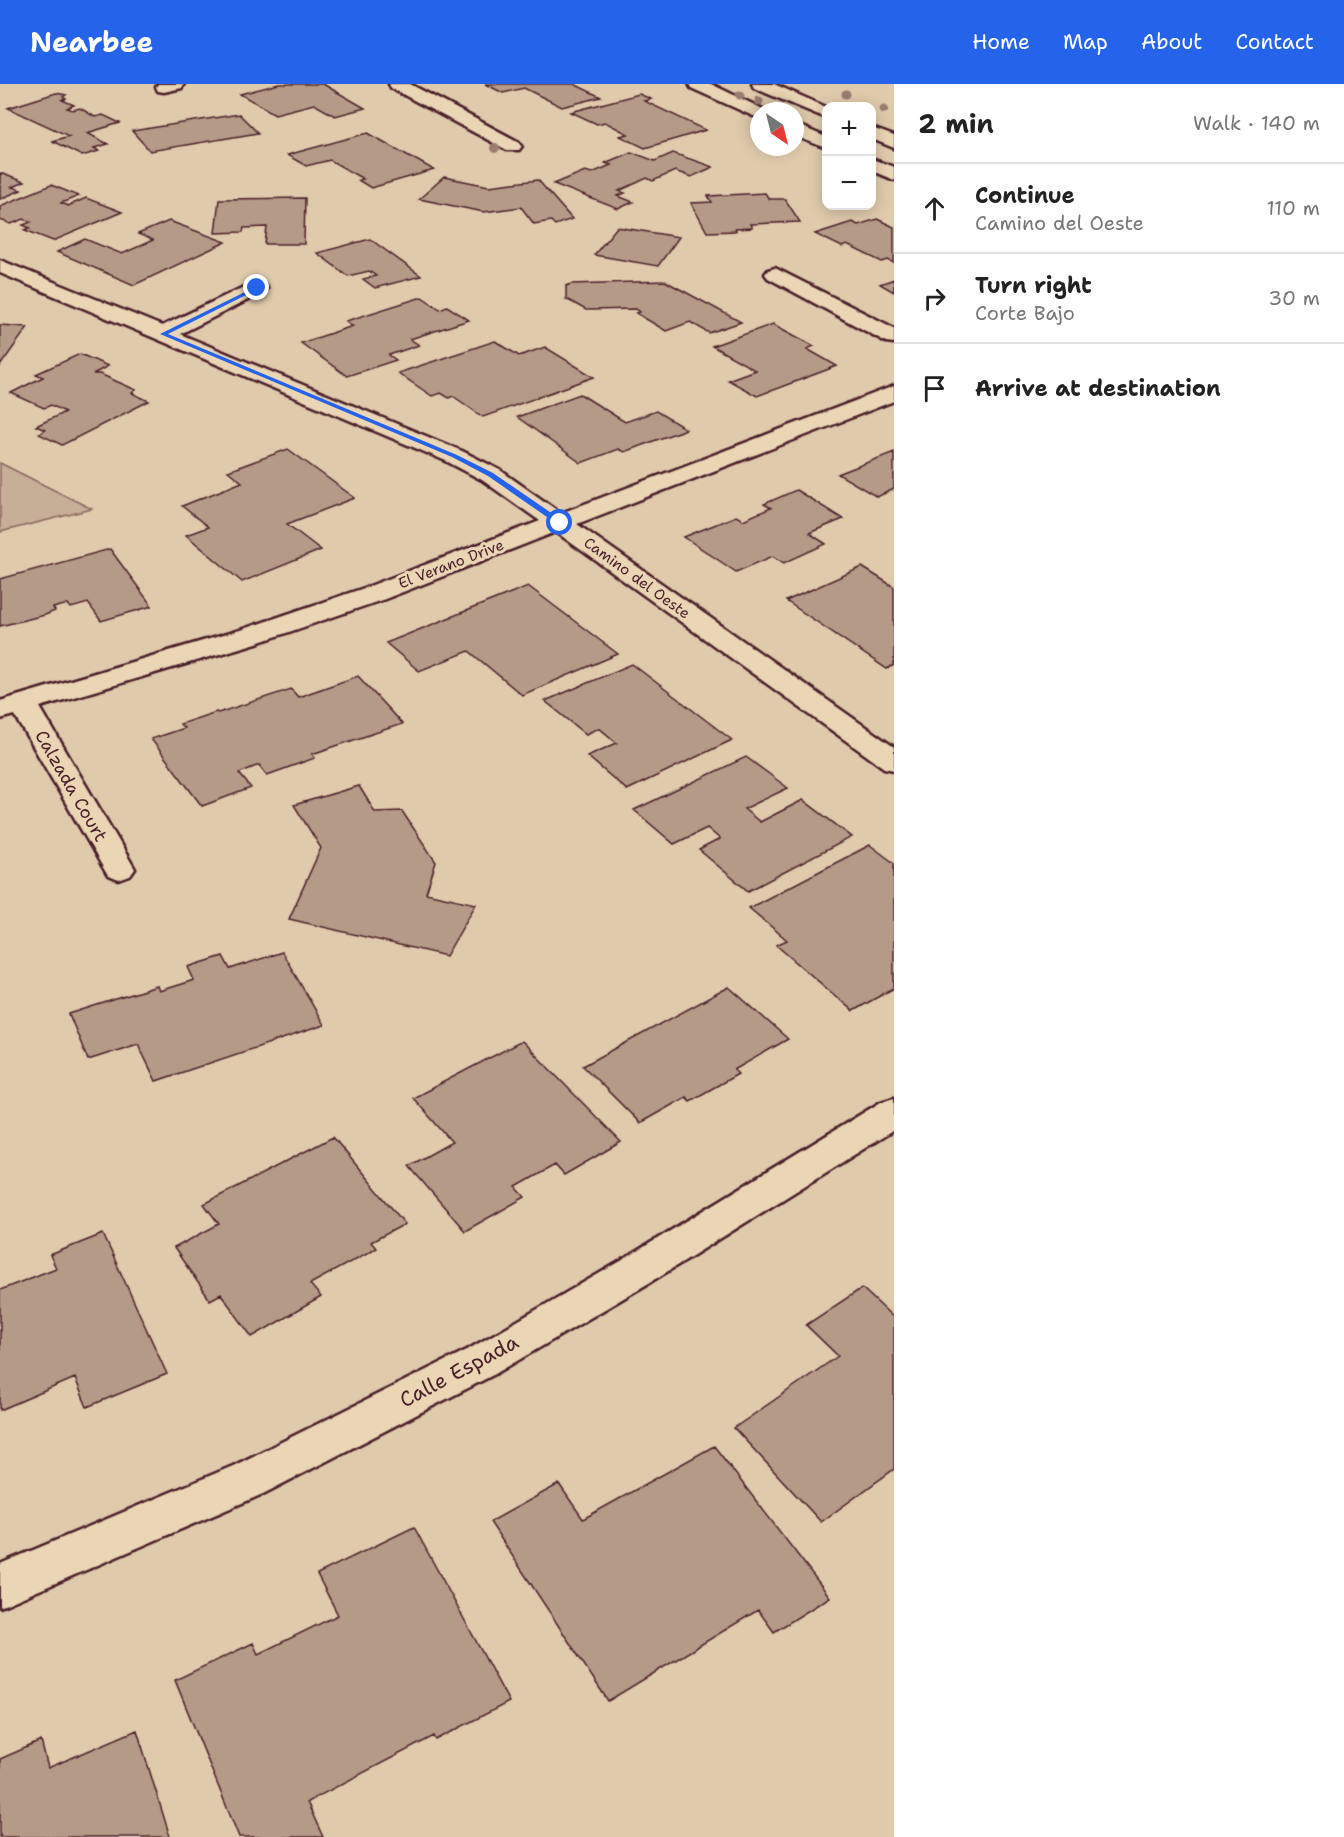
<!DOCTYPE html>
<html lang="en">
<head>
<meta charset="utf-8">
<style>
  :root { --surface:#fff; --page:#f6f6f6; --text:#222; --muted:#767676; --line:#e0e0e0; --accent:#2563eb }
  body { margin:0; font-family:"Shantell Sans",sans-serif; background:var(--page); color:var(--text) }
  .controls { position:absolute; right:18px; top:18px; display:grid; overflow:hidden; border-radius:12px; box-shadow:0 3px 15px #0003 }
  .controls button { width:54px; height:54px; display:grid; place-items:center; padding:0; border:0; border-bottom:2px solid var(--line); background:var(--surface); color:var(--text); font:30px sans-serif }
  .compass { position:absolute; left:750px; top:18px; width:54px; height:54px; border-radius:50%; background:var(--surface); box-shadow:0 3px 15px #0003; rotate:145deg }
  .stop { position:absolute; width:18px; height:18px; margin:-14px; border:4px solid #2563eb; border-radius:50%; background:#fff }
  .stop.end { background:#2563eb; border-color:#fff; box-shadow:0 2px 6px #0008 }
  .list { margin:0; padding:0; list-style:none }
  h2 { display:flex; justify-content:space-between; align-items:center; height:78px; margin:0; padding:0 24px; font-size:26px }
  h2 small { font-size:20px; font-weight:400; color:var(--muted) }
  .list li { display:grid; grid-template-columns:39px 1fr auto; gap:18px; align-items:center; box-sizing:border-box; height:90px; padding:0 24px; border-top:2px solid var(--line) }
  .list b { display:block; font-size:22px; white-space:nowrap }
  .list p { margin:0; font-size:20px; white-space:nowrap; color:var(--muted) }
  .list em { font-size:20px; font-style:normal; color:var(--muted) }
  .icon { flex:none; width:33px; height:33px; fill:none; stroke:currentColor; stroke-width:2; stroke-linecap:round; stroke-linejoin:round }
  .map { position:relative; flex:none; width:894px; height:1753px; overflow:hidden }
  header { display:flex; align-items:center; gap:36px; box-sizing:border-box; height:84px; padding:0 30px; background:var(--accent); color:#fff }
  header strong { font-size:28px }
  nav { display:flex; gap:33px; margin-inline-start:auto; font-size:21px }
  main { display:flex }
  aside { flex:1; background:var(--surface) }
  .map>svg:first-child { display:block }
</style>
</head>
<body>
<header>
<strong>Nearbee</strong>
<nav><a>Home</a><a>Map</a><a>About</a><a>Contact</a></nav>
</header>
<main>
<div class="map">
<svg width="894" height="1753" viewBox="0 0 894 1753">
  <rect width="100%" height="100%" fill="#e0caac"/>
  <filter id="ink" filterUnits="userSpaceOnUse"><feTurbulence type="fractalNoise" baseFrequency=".0167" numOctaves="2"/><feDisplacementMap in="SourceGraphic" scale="12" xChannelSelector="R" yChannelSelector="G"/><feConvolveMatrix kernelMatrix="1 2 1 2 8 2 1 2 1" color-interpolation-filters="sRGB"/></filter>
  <g filter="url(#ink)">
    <path fill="#c7ae96" stroke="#886660" stroke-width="1.5" d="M0 379 92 425 0 448Z"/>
    <path fill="#b69a88" stroke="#4a1f2b" stroke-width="1.5" d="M279 0H323L365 24 335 32 314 20 275 30 240 10Z
      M485 0H574L601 13 562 23 524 4 503 9Z
      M56 9 66 11 63 13 66 15 62 16 74 21 67 24 73 26 80 24 95 33 103 31 120 39 87 49 108 60 94 64 99 67 82 72 52 57 69 52 8 24Z
      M639 10 651 15 644 17 706 46 645 64 620 52 628 50 605 38 597 40 571 28Z
      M239 30 258 49 150 67 132 47Z
      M368 49 434 86 371 104 358 96 363 95 330 76 306 82 287 71Z
      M631 68 655 77 673 69 713 83 691 93 675 87 653 97 647 94 619 107 625 109 618 112 633 118 618 125 554 100 585 87 592 89 611 81 605 79Z
      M0 89 24 98 12 103 21 106 0 115Z
      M444 93 489 102 538 96 572 135 555 141 551 137 534 140 521 123 484 128 419 115Z
      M51 101 79 112 61 119 68 122 86 114 122 128 53 157 25 146 30 144 23 141 31 138 24 135 11 140 0 136V122Z
      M765 109 769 115H785L800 138 750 140 752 144 735 145 736 147 707 148 691 119 712 118 708 112Z
      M305 114 304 160H265L267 143 244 144 243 148 215 149 219 115Z
      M877 135 894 143V179L888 176 882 178 847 161 842 163 815 150 852 138 858 141Z
      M169 137 226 158 134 201 57 168 85 155 122 170 153 156 138 150Z
      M617 143 679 153 658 182 594 171Z
      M370 155 421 192 375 204 363 195 376 192 369 187 348 192 317 169Z
      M894 195V208L880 200Z
      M665 197 741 238 709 249 690 238 666 247 636 229 640 228 636 225 586 226 566 215V202L572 200Z
      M422 213 440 225 447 222 469 236 410 255 419 261 389 271 396 276 347 292 301 259 353 242 346 237Z
      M773 240 814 262 807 265 837 282 757 312 728 296 755 286 712 262Z
      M0 241 28 243 0 282Z
      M495 257 519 272 545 263 594 293 483 333 453 312 449 314 441 309 432 312 398 289Z
      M80 270 108 282 93 290H100L136 306 132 309 149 317 62 361 39 350 45 346 36 342 65 328 51 321 44 324 11 309 43 293 36 290Z
      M580 310 625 338 656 327 686 345 624 368 618 365 581 379 517 333Z
      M288 365 355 414 287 440 321 466 242 498 186 451 208 443 182 422 242 398 228 387Z
      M894 368V405L877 413 838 390Z
      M796 406 843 435 809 449 826 460 784 479 773 472 736 488 684 453 736 432 743 436 771 424 764 420Z
      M110 465 152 522 101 537 88 519 71 524 68 520 53 524 55 527 45 531 0 542V495Z
      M862 483 894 503V581L887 585 786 517Z
      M528 502 618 570 522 611 469 567 419 587 386 559Z
      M632 580 732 656 627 706 587 672 617 659 599 644 586 650 545 617Z
      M358 592 402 640 312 670 315 674 267 691 259 681 239 689 251 704 202 722 151 655 184 644 180 640 216 628 218 629 291 605 298 613Z
      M746 673 788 704 744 725 760 738 803 716 852 753 748 807 699 766 720 755 707 744 674 760 634 726Z
      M359 702 375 728 402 727 436 778 426 809 476 820 446 872 289 835 321 764 294 721Z
      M870 761 894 779V904L853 927 776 861 787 856 749 824Z
      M282 868 324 941 156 997 138 960 88 976 69 930 157 902 159 907 194 896 188 883 223 872 230 885Z
      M729 903 788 955 734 986 738 990 690 1017 686 1013 640 1039 583 982Z
      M522 957 621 1058 564 1091 555 1081 516 1103 525 1113 465 1147 409 1082 452 1058 413 1014Z
      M333 1053 405 1140 371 1158 376 1164 310 1200 321 1213 252 1253 221 1210 210 1216 174 1164 219 1140 204 1120Z
      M103 1150 167 1290 87 1323 75 1294 0 1326V1206L56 1184 50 1171Z
      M862 1204 894 1234V1385L821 1438 734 1344 838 1272 806 1241Z
      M714 1362 830 1513 774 1548 758 1526 608 1617 490 1438 559 1400 583 1435Z
      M414 1443 509 1618 436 1656 434 1652 307 1718 323 1753H239L175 1596 253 1559 258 1570 338 1531 317 1490Z
      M137 1646 170 1753H0V1675L41 1657 48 1684Z"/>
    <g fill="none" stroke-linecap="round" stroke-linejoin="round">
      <defs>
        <path id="minor" d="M158 0H184L182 4 164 8 158 7 156 3Z
          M389 0H410L519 58 522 62 519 66H507L391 4Z
          M0 176 162 242 250 200 257 198 264 200 267 204 264 208 180 250 462 367 500 386 561 429 894 302V317L577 440 894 663V686L884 684 556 448 385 515 260 558 40 623 135 785 130 792 119 796 108 792 15 631 0 635V617L240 546 367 503 540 437 482 396 446 377 0 189Z
          M775 184 894 244V259L886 258 768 194 765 190 768 186Z
          M894 1014V1046L649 1199 495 1290 263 1410 0 1523V1480L233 1382 467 1266 621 1177 881 1018Z"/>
        <path id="major" d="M689 0H711L767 27H759V33L753 32 691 4Z
          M752 0H774L826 23V34L754 4Z
          M795 40 826 53V64L795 52Z
          M872 44 894 52V64L872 55Z
          M872 75 894 83V96L872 87Z"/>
      </defs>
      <use href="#minor" stroke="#4a1f2b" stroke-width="5"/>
      <use href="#major" stroke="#4a1f2b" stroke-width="5"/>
      <use href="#minor" fill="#ead5b4" fill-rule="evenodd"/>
      <use href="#major" fill="#ead5b4" fill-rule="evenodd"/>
    </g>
    <g fill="#9b7c71">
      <circle cx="846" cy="10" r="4.5"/>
      <circle cx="740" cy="11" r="4.5"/>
      <circle cx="759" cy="17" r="4.5"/>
      <circle cx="884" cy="25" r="4.5"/>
      <circle cx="495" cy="64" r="5"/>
    </g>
  </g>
  <path fill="#2563eb" d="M255 203 260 204 168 250 457 371 493 389 563 437V440H557L488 392 452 373 160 250Z"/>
  <g text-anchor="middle" stroke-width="6" stroke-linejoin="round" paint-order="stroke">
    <g font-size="15" fill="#4a1f2b" stroke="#ead5b4">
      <text transform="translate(451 480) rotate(-21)" y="5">El Verano Drive</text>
      <text transform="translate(637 494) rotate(36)" y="5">Camino del Oeste</text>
    </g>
    <g font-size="18" fill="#4a1f2b" stroke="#ead5b4">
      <text transform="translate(71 702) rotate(60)" y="6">Calzada Court</text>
    </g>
    <g font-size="21" fill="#4a1f2b" stroke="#ead5b4">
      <text transform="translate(459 1287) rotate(-28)" y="7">Calle Espada</text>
    </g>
  </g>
</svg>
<div class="controls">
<button>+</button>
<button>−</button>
</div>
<svg class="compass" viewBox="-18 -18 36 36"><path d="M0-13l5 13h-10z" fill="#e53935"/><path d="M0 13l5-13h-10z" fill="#767676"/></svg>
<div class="stop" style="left:560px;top:439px"></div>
<div class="stop end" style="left:257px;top:204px"></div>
</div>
<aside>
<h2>2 min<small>Walk · 140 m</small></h2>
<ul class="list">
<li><svg class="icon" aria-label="ahead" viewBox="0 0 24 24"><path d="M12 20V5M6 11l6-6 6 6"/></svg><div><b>Continue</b><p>Camino del Oeste</p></div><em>110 m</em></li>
<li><svg class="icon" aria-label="right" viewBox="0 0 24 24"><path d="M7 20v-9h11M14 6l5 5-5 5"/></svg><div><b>Turn right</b><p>Corte Bajo</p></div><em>30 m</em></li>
<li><svg class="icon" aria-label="arrive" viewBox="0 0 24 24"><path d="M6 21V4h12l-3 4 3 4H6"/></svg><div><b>Arrive at destination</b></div></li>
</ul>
</aside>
</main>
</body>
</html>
